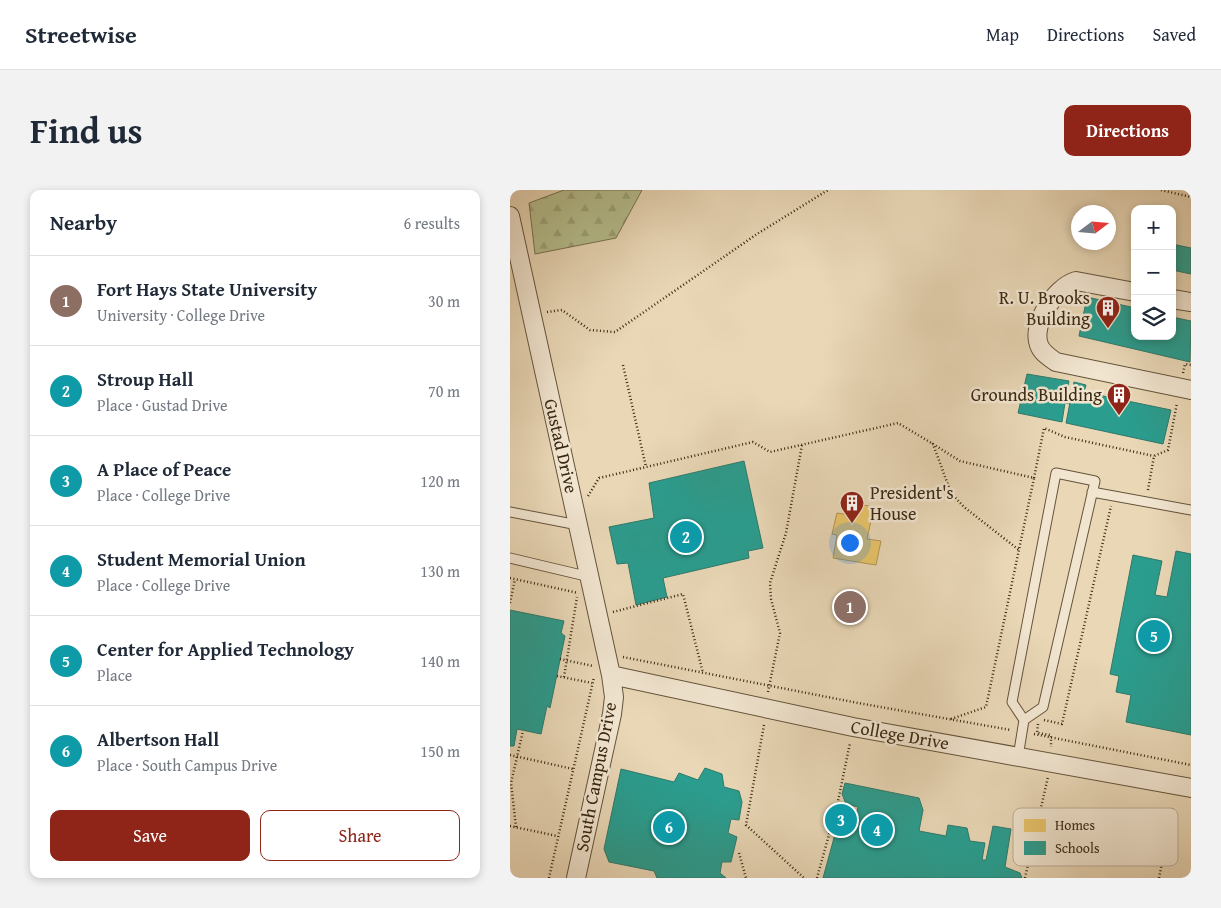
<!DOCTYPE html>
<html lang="en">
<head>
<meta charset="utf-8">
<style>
  :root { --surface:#fff; --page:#f2f2f3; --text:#1f2937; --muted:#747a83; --line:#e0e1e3; --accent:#8f2418 }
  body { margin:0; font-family:"Gentium Book Plus",serif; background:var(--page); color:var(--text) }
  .controls { position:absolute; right:15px; top:15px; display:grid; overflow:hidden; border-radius:10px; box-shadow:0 2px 8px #0003 }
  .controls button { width:45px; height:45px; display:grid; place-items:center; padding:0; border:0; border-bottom:1px solid var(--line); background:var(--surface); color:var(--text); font:25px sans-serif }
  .compass { position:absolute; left:561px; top:15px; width:45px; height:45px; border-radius:50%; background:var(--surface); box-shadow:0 2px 8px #0003; rotate:74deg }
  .you { position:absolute; left:339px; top:352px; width:18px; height:18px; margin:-12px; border:4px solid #fff; border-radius:50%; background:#1a73e8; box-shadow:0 0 0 8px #1a73e833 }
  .badge { display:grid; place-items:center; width:32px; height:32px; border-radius:50%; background:var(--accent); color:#fff; font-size:16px; font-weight:700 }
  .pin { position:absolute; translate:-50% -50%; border:2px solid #fff; box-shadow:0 1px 5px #0006 }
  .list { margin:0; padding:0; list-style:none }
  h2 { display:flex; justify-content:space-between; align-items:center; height:65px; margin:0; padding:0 20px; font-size:21px }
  h2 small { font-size:16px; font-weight:400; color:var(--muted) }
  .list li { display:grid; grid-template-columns:32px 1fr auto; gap:15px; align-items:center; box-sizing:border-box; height:90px; padding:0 20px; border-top:1px solid var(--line) }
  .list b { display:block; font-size:19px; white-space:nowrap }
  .list p { margin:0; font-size:16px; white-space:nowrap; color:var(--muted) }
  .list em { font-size:16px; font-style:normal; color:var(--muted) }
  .actions { display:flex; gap:10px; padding:15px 20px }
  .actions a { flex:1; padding:11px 0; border:1px solid var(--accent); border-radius:10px; text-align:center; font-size:18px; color:var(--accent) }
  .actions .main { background:var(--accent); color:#fff }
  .icon { flex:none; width:28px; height:28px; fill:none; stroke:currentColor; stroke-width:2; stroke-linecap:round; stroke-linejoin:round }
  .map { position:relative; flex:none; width:681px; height:688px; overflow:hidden; border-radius:10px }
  header { display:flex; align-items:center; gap:30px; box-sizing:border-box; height:70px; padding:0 25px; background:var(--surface); border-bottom:1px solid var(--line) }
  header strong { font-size:24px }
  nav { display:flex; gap:28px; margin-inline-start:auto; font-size:18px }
  .intro { display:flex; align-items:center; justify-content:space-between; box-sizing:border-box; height:120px; padding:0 30px }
  h1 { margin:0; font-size:35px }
  .button { padding:12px 22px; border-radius:10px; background:var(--accent); color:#fff; font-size:18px; font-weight:700 }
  main { display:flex; gap:30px; padding:0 30px }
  aside { flex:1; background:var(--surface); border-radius:10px; box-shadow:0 2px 8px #0003 }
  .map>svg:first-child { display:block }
</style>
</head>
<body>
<header>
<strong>Streetwise</strong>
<nav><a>Map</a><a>Directions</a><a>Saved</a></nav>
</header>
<div class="intro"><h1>Find us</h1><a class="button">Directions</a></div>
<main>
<aside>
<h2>Nearby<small>6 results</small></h2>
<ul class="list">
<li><span class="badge" style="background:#8d6e63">1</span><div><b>Fort Hays State University</b><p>University · College Drive</p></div><em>30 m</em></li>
<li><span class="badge" style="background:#0f9aa8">2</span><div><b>Stroup Hall</b><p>Place · Gustad Drive</p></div><em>70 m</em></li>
<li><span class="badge" style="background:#0f9aa8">3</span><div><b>A Place of Peace</b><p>Place · College Drive</p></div><em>120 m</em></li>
<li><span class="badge" style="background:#0f9aa8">4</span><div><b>Student Memorial Union</b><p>Place · College Drive</p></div><em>130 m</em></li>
<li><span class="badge" style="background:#0f9aa8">5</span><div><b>Center for Applied Technology</b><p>Place</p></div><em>140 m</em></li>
<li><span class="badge" style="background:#0f9aa8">6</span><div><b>Albertson Hall</b><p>Place · South Campus Drive</p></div><em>150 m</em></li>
</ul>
<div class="actions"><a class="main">Save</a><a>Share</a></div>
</aside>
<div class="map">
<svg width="681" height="688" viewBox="0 0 681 688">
  <defs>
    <pattern id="forest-firs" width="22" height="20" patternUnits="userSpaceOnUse" patternTransform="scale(1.25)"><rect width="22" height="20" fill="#b6be8e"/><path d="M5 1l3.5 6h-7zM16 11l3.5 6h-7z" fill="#9da379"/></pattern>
  </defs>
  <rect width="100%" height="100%" fill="#e9d7b6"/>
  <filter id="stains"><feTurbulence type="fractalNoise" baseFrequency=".004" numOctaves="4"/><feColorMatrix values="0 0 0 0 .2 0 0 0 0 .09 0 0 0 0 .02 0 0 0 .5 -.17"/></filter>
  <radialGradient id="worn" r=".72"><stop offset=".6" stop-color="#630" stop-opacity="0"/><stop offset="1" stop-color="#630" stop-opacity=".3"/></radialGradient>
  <path fill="url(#forest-firs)" stroke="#787350" d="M54 0H132L106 48 25 64 19 13Z"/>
  <path fill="#e9c46a" stroke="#b49550" d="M343 313 364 317 357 349 371 351 366 375 323 368 327 345 322 344 327 323 340 325Z"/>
  <path fill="#2a9d8f" stroke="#2e7a6a" d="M662 54 681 58V84L662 80Z
    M577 107 625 118V146H662V127L681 131 680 172 569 146Z
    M517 184 559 191 557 202H562L560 214 555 213 552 232 508 223Z
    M564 192 576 195 574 202 661 220 653 254 556 233Z
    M234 271 253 358 238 361 239 368 153 388 157 407 126 415 118 373 107 374 99 337 144 328 139 293Z
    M666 361 681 364V545L616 532 621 505 606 502 609 486 600 484 623 365 652 371 645 405 657 407Z
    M0 420 54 431 51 443 55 446 40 518 37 516 31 544 7 539 4 556H0Z
    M195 578 212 584 214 597 229 601 232 612 229 630 221 629 218 643 227 647 221 672H212L210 683 216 688H147L144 681 99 672 94 659 111 579 164 592 169 583 188 590Z
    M335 593 409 608 413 620 409 641 436 646 438 635 457 638 460 651 475 653 472 670H476L483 636 501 639 495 677 510 683 512 688H313L327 637 342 640 348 617 336 614 332 604Z"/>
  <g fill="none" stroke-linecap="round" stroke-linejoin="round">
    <defs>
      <path id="lane" d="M546 283 585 291 533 517 514 530 502 512Z
        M582 302 681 320
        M0 322 68 335
        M0 368 80 387
        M508 567 514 530"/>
      <path id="street" d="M0 26 101 485 104 507 102 524 66 688
        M625 102 566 91C545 97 521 134 529 155 532 163 539 167 546 172L681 200
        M662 109 681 112
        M101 485 343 537 681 598"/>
    </defs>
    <use href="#lane" stroke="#65543b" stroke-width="11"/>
    <use href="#street" stroke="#65543b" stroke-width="20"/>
    <path stroke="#392812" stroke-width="2.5" stroke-dasharray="1 2.5" stroke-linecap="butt" d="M651 0 681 7
      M37 122 52 120 80 140 105 142 247 44 318 0
      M113 175 136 277
      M673 183 675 174 681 175
      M524 288 534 238 555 247 644 266
      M638 300 644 266 658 260 667 213
      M78 306 89 288 243 252 260 262 388 233 423 254
      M0 388 68 403
      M0 413 5 389
      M103 422 173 404 193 483
      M113 467 348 513 501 540
      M50 469 83 476
      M47 486 82 493
      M54 487 67 407
      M258 502 270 443 261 409 260 393 276 343 292 255
      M441 529 476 517 524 288 450 271 423 254 441 303 454 317 509 360
      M534 530 552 534 601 316
      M528 534 527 543 541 545V557
      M254 535 236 635 294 688
      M524 544 681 575
      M0 565 63 579
      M0 636 47 646
      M6 637 1 593 13 541
      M229 663 236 688
      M39 688 84 487
      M307 688 327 616 340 553
      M515 688 538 587
      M649 688 663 618"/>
    <use href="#lane" stroke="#f1e5d0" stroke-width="9"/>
    <use href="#street" stroke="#f1e5d0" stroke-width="18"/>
  </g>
  <defs>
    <symbol id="building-pin" viewBox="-11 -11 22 30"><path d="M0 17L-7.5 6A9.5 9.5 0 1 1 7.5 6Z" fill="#8f2418" stroke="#f1e5d0"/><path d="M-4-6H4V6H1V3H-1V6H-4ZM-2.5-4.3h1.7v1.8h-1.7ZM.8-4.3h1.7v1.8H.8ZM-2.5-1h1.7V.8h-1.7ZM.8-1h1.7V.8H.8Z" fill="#fff"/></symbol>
  </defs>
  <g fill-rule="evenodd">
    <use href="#building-pin" x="584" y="104" width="28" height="38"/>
    <use href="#building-pin" x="595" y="191" width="28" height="38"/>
    <use href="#building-pin" x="328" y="299" width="28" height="38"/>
  </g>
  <g text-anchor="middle" stroke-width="5" stroke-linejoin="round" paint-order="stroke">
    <g font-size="18" fill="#392812" stroke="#f1e5d0" text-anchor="end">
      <text x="580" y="114">R. U. Brooks<tspan x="580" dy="21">Building</tspan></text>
      <text x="592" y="211">Grounds Building</text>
      <text x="360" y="309" text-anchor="start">President's<tspan x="360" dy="21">House</tspan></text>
    </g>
    <g font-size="18" fill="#392812" stroke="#f1e5d0">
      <text transform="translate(51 256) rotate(77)" y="6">Gustad Drive</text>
      <text transform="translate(390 545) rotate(10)" y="6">College Drive</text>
      <text transform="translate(86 587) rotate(-79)" y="6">South Campus Drive</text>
    </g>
  </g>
  <rect x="503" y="618" width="165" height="58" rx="8" fill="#f1e5d0" stroke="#baac97" stroke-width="1"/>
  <rect x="514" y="629" width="22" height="13" fill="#e9c46a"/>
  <rect x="514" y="651" width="22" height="14" fill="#2a9d8f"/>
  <g font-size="14" fill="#392812">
    <text x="545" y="640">Homes</text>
    <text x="545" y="663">Schools</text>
  </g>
  <rect width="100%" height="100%" filter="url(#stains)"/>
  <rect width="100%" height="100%" fill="url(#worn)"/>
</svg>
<div class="controls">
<button>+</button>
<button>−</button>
<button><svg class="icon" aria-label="layers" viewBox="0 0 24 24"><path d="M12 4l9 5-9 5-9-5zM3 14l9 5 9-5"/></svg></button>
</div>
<svg class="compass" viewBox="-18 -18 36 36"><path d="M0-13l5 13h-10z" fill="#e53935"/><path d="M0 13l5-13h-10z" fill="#747a83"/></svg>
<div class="you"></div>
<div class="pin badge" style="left:340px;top:417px;background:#8d6e63">1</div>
<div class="pin badge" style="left:176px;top:347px;background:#0f9aa8">2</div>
<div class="pin badge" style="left:331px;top:630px;background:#0f9aa8">3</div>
<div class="pin badge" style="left:367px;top:640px;background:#0f9aa8">4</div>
<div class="pin badge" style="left:644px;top:446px;background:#0f9aa8">5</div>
<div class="pin badge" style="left:159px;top:637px;background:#0f9aa8">6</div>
</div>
</main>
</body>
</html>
